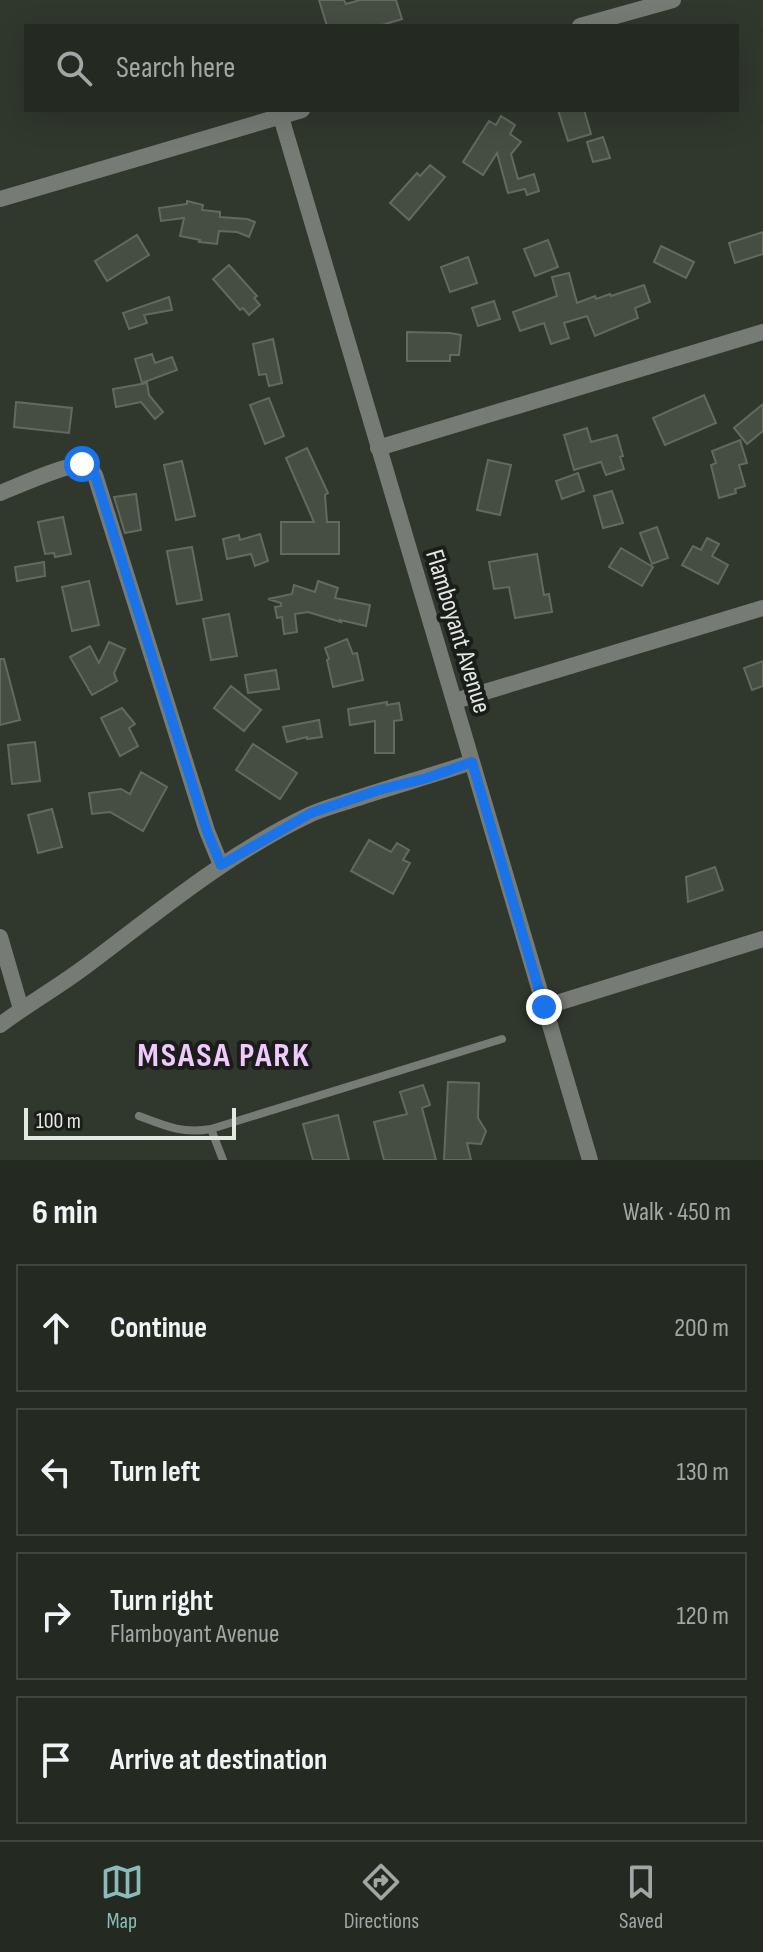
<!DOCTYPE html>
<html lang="en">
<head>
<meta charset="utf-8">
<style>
  :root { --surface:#242922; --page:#2c312a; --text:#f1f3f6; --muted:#a3a6a5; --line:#414540; --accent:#8bbbb9 }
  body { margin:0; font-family:"Sofia Sans Condensed",sans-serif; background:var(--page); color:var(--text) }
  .scale { position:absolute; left:24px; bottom:20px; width:212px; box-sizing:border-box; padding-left:8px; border:4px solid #e3e8e2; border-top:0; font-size:22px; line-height:28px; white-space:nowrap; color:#e3e8e2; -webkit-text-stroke:6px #1a1d19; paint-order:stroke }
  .stop { position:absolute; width:24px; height:24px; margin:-18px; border:6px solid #1a73e8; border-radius:50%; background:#fff }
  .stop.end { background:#1a73e8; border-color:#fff; box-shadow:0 2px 8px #0008 }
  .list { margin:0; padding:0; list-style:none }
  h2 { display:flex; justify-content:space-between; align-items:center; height:104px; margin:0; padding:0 32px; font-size:34px }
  h2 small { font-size:26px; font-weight:400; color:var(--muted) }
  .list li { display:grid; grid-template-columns:52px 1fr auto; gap:24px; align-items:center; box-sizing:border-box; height:128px; margin:0 16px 16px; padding:0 16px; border:2px solid var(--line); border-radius:0px }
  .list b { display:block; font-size:30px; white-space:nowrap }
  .list p { margin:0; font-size:26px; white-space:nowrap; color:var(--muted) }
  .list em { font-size:26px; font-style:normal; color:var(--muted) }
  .icon { flex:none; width:44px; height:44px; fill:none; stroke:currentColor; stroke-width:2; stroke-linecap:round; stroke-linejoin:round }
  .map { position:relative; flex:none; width:763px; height:1160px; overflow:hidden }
  .search { position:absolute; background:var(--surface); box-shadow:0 8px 32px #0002; left:24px; right:24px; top:24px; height:88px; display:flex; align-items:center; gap:20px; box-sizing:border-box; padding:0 28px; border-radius:0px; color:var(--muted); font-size:30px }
  .sheet { height:680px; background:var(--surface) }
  nav { display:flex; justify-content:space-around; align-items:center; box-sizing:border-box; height:112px; border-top:2px solid var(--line); background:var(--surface); font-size:22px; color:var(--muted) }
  nav a { display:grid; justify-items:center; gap:4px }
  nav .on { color:var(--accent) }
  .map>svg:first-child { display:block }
</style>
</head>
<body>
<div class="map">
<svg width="763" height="1160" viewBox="0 0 763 1160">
  <rect width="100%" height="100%" fill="#30372d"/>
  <path fill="#464e43" stroke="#626a5f" stroke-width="2" d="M319 0H344L346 4 360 0H396L402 19 379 26H327Z
    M558 110H584L591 134 568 141Z
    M501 116 515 125 510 134 521 142 511 154 518 179 534 174 539 191 527 195 525 189 508 193 497 153 483 175 463 162 489 121 496 125Z
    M603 137 610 158 593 162 587 142Z
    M430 165 445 177 409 220 390 203 417 173 420 176Z
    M187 201 203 205 202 210 220 212V217L247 219 255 222 249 237 237 232 219 231 217 244 199 242 200 240 180 236 184 218 161 221 159 208 187 204Z
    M763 232V254L735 263 729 243Z
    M137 235 149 255 107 281 95 261Z
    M548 240 558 267 535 276 524 249Z
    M661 246 694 262 686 278 654 262Z
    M468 257 477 283 450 292 441 267Z
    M229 265 257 296 254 298 260 305 249 315 243 308 240 310 213 279Z
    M569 273 577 303 595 296 596 299 610 294 611 296 644 285 650 302 635 308 638 318 595 336 587 316 564 323 569 338 551 344 544 323 520 331 513 312 557 296 552 277Z
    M169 297 172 310 144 315 147 323 129 329 123 313Z
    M494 301 500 319 478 326 472 308Z
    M407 332 450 333 461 335 459 355H450V361H407Z
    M273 339 282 383 269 386 266 374 259 375 253 344Z
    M152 354 155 363 172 357 177 370 142 383 135 359Z
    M147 383 149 395 163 412 155 419 141 402 116 407 113 389Z
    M704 395 716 423 665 445 653 418Z
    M269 398 284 436 265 444 250 405Z
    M16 402 72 408 69 433 14 427Z
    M763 404V431L747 444 734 428Z
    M587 428 591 442 617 435 623 456 620 457 624 469 606 475 601 462 574 470 564 435Z
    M740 440 747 463 739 465 745 486 735 489 736 493 719 498 711 465 716 463 712 451Z
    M307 448 328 493 325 495 327 522H339V554H281V522H314L286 458Z
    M488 460 511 465 500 515 477 510Z
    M182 461 195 516 176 520 164 465Z
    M578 473 584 491 562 499 556 481Z
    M612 491 623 523 603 528 594 496Z
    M136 494 141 530 125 533 114 497Z
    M63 517 71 554 55 557 54 553 45 554 38 522Z
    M657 527 668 558 652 564 640 533Z
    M260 534 268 561 255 566 251 554 227 559 223 539 239 535 240 540Z
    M707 538 719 544 712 556 728 565 718 584 682 565 693 546 701 550Z
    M192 547 202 600 177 604 167 551Z
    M621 548 653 567 642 586 609 567Z
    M537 554 544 595 549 594 552 612 515 618 509 587 494 589 489 562Z
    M44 562 45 576 17 581 15 567Z
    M89 581 99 625 72 631 62 587Z
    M318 581 338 588 335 598 370 605 366 626 340 620 341 622 308 612 295 614 297 632 284 634 282 617 277 618 275 607 281 606V603L268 599 292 594 294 585 315 592Z
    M229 614 237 656 211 660 203 619Z
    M347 639 353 654 357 653 363 680 333 687 327 660 329 659 325 648Z
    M109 642 125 649 114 673 117 681 92 695 70 657 90 646 99 663Z
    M0 659H4L20 720 0 725Z
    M763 661V686L752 690 744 668Z
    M276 670 279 689 248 693 245 675Z
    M231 686 261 710 244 731 214 708Z
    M387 702V705L399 703 402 720 394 721V753H375V721L350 725 348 709Z
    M122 708 135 724 129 728 138 746 120 756 101 718Z
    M319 720 322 737 307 739V737L287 742 283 727Z
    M35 742 40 781 12 784 8 745Z
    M253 744 297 773 280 799 236 770Z
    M141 772 167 787 143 831 110 812 92 814 89 793 121 789 130 794Z
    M52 809 62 847 38 853 28 815Z
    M369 840 391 852 397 843 409 850 403 860 410 863 393 894 351 871Z
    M715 867 723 890 688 902 686 877Z
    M448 1082 479 1083 478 1118 486 1131 481 1144 467 1143 471 1160H444Z
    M423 1085 430 1105 422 1108 436 1160H384L374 1122 407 1114 400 1092Z
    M338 1115 349 1160H313L303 1124Z"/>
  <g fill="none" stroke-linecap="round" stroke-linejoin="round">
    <path stroke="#777b76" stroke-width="8" d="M139 1116C165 1126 183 1134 211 1129L502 1039
      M211 1129 223 1160"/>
    <path stroke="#777b76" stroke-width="16" d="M580 26 673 0
      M281 117 590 1160
      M0 199 302 110
      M378 448 763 332
      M0 493C18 486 64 465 80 465 87 465 91 470 95 475L207 831 221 865
      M455 701 763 608
      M0 937 21 1009
      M544 1007 763 939
      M0 1025C28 1004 58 987 86 966 158 912 227 854 309 815 321 809 336 805 349 801 390 787 431 776 472 762"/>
  </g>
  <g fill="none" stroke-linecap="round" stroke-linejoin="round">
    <path stroke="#1a73e8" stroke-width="10" d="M82 464 91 468 95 475 207 831 221 865 311 813 379 790 427 778 472 762 544 1007"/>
  </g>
  <g text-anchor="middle" stroke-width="8" stroke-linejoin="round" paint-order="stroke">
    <g font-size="26" fill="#e3e8e2" stroke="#1a1d19">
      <text transform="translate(459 631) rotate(73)" y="9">Flamboyant Avenue</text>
    </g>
    <g font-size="34" font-weight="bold" letter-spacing="2" fill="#f0cafd" stroke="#1a1d19">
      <text x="224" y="1066">MSASA PARK</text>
    </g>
  </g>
</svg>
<div class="scale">100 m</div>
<div class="stop" style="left:82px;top:464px"></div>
<div class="stop end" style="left:544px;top:1007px"></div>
<div class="search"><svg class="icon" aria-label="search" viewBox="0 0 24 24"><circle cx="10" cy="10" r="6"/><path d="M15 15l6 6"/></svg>Search here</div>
</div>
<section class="sheet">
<h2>6 min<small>Walk · 450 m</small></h2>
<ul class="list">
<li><svg class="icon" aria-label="ahead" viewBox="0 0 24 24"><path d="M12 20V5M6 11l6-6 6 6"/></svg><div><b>Continue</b></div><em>200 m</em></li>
<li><svg class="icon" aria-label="left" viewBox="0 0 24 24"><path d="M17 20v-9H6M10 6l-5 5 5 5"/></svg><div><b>Turn left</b></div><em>130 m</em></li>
<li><svg class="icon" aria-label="right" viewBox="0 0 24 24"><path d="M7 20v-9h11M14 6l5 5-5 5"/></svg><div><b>Turn right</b><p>Flamboyant Avenue</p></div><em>120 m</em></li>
<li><svg class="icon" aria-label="arrive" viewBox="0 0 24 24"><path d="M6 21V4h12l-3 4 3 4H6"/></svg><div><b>Arrive at destination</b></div></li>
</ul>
</section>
<nav>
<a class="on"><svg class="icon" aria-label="map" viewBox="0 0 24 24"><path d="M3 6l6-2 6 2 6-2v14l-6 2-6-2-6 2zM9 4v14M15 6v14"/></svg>Map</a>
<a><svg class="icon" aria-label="directions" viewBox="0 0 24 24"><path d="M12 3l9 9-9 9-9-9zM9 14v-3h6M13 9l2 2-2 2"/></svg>Directions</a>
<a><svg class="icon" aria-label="saved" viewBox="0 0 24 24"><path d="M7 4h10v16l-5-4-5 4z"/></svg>Saved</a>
</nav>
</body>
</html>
